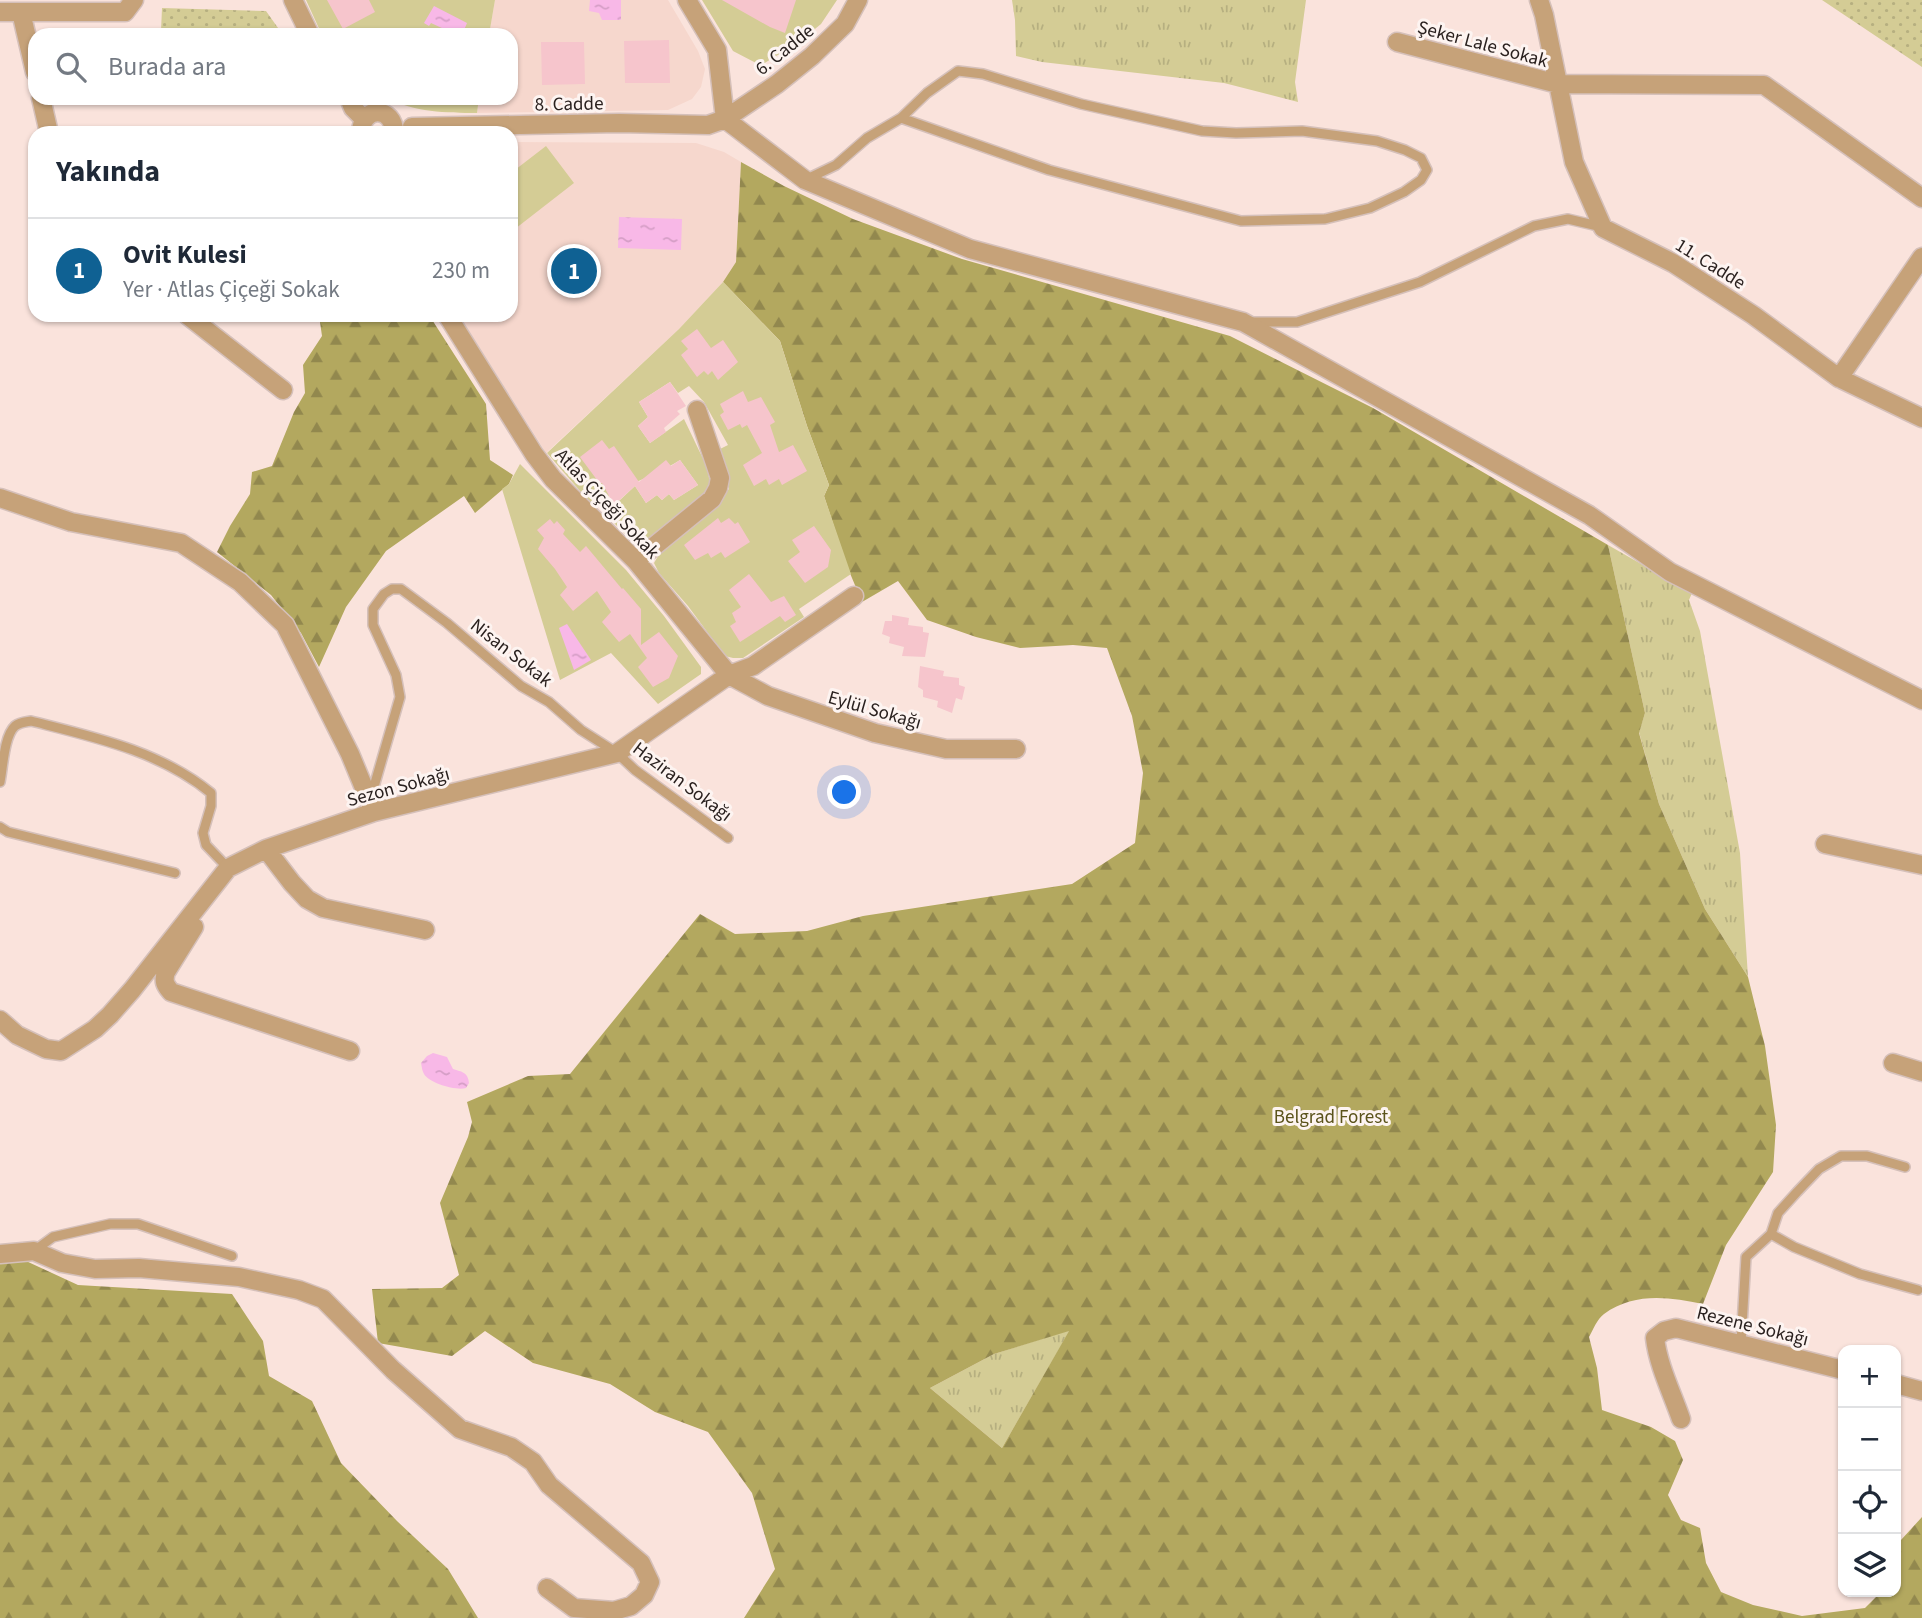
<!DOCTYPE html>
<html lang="tr">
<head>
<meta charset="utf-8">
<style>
  :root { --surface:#fff; --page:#f2f2f3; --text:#1f2937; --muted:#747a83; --line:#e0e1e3; --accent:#0f6193 }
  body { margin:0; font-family:"Source Sans 3",sans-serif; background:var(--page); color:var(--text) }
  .controls { position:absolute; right:21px; bottom:21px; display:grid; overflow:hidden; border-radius:14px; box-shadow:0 2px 5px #0004 }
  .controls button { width:63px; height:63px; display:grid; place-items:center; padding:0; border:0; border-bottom:2px solid var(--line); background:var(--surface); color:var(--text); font:35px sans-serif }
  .you { position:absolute; left:845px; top:793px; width:24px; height:24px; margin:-18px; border:5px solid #fff; border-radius:50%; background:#1a73e8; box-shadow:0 0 0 10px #1a73e833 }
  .badge { display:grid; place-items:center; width:46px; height:46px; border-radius:50%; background:var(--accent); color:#fff; font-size:23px; font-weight:700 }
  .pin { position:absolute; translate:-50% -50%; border:4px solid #fff; box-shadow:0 2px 7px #0006 }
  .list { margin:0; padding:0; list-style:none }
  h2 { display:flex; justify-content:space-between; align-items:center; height:91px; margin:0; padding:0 28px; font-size:30px }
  h2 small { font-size:23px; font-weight:400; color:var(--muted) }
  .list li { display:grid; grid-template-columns:46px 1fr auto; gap:21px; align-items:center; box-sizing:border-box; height:105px; padding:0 28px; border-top:2px solid var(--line) }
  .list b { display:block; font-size:26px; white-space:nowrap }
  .list p { margin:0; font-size:23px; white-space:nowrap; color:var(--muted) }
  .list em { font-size:23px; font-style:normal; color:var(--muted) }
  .icon { flex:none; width:38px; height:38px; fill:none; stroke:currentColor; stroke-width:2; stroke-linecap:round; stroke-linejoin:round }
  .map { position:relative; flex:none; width:1922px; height:1618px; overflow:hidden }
  .search { position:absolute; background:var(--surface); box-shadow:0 2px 5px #0004; left:28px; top:28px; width:490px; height:77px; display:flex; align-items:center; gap:18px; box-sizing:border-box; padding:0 24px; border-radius:21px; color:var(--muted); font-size:26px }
  .panel { position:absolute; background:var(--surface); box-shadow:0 2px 5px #0004; left:28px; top:126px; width:490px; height:196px; border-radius:21px }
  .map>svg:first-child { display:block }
</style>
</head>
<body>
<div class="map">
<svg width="1922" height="1618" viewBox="0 0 1922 1618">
  <defs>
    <pattern id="grass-tufts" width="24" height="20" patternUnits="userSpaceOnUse" patternTransform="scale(1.75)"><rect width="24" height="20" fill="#d4cc95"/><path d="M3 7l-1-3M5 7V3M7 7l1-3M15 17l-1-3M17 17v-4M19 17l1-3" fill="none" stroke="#b6af80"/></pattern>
    <pattern id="forest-firs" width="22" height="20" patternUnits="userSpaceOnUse" patternTransform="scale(1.75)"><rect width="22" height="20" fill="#b3a85f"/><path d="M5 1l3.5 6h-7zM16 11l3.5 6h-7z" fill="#92884e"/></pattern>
    <pattern id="park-dots" width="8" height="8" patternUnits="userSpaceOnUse" patternTransform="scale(1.75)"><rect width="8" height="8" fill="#d4cc95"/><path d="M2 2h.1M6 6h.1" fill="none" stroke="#b6af80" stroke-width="1.8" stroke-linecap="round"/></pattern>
    <pattern id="water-ripples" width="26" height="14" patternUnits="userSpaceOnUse" patternTransform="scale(1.75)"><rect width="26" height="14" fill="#f8b8e7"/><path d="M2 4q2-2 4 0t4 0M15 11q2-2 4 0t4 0" fill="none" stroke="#d59ec6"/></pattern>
  </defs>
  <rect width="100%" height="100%" fill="#fae3dc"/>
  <path fill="#f6d7cd" d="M495 0H668L698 51 705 69 701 87 692 99 668 110 477 113 479 98H511V35H489Z
    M511 142 696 143 724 152 741 162 736 262 723 282 679 329 546 453 459 315H511Z"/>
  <path fill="url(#grass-tufts)" d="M1012 0H1306L1295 82 1298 102 1224 83 1042 62 1016 56 1015 20Z
    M1608 545 1692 593 1689 600 1700 631 1740 853 1748 977 1705 909 1659 804 1639 732 1645 713Z
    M1070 1330 1002 1448 930 1388 994 1354Z"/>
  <path fill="url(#forest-firs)" fill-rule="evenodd" d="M741 162 784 186 853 219 962 259 1230 336 1373 408 1608 545 1645 713 1639 733 1659 804 1705 909 1748 977 1765 1046 1776 1125 1773 1172 1726 1245 1703 1304C1669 1297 1634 1292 1604 1314 1597 1319 1593 1330 1589 1337L1597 1368 1602 1410 1651 1427 1675 1441 1683 1460 1668 1495 1681 1520 1700 1528 1706 1563 1721 1592 1753 1605 1802 1616 1865 1608 1881 1592H1896V1578L1901 1540 1922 1517V1618H744L775 1569 752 1493 708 1432 655 1412 610 1384 533 1363 485 1331 452 1356 378 1343 372 1289 442 1288 459 1275 440 1203 468 1137 472 1122 467 1102 528 1076 570 1074 700 914 735 934 807 931 863 916 1072 884 1135 843 1143 773 1132 716 1107 648 1073 645 1020 648 976 637 927 620 898 581 862 602 847 566 824 496 829 485 807 426 780 341 723 282 736 262ZM1069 1331 1002 1448 930 1388 994 1354Z
    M319 315H429L486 404 490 460 513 475 509 484 475 513 464 496 386 551 346 607 319 667 301 633 271 595 217 552 230 526 250 494 252 472 272 466 294 412 305 393 303 365 322 336Z
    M0 1249 78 1285 232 1294 263 1341 269 1376 312 1401 341 1463 397 1521 448 1569 478 1618H0Z"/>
  <path fill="url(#park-dots)" d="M1822 0H1922V67Z
    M162 8 266 11 283 35H164L161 31Z"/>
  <path fill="#d4cc95" d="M306 0H495L489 35H322Z
    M702 0H837L821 24 799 42 763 64 756 63 733 51Z
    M387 98H479L477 113C446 113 414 112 387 98Z
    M546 146 574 183 511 232V173Z
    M723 282 780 341 807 426 829 485 824 496 851 574 799 609 804 617 743 658H733L725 656 688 606 659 573 654 563 661 551 710 512 729 489 725 465 718 450 728 445 704 402 689 386 678 393 670 382 639 402 648 417 638 426 650 443 684 419 706 465 710 482 705 495 650 539 634 543 605 514 635 486 646 503 657 495 662 500 669 494 674 500 698 485 680 460C652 478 619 486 593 506L547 453 679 329Z
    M520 464 626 570 664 616 701 667V674L658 704 611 653 560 680 502 489 509 484Z"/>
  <path fill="url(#water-ripples)" d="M590 0H621V20H602L599 13 589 11Z
    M434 6 467 23 462 35H457L431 23 429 26 424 23Z
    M619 217 682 219 681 250 618 248Z
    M567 624 591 660 574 670 559 628Z
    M433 1053 447 1057 453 1069C462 1072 468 1072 469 1083L466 1088C456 1091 429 1083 424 1074 422 1070 422 1068 421 1063L427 1056Z"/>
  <path fill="#f6c5cc" d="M327 0H369L375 12 343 29Z
    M722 0H796L785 33 770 27Z
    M669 40 670 83H625L624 41Z
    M541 42H584L585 84 542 85Z
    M567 250 596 269 582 292 552 273Z
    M697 329 711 348 723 340 738 362 718 380 712 371 708 375 704 371 697 377 681 355 688 349 681 341Z
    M670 382 686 406 677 411 680 414 664 428 666 432 650 443 638 426 648 417 639 402Z
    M743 391 748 402 761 397 775 422 770 425 779 452 793 445 807 471 782 485 779 479 769 485 766 479 754 486 743 465 762 453 747 425 742 428 740 424 728 430 720 415 724 412 720 404Z
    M602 440 609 449 614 446 639 482 666 460 671 466 680 460 698 485 674 500 669 494 662 500 657 495 646 503 635 486 614 505 602 483 600 484 580 457Z
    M718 518 721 523 729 518 735 524 738 522 750 542 725 558 721 552 711 558 708 553 695 560 684 545Z
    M550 519 554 524 557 521 565 530 563 534 580 552 586 546 622 589 623 588 641 609V645L659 632 678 656 669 678 653 687 638 667 647 658 630 634 619 642 602 622 611 612 597 591 573 611 560 595 567 587 555 569 538 549 544 538 537 530Z
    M814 526 831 550 828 567 805 583 788 561 800 552 792 540Z
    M749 574 771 602 784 596 796 615 785 622 780 616 740 642 730 626 736 622 732 613 741 607 729 590Z
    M892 615 909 618 908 625 923 627V632L929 633 925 657 902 656 904 647 889 643 890 637 882 634 885 621H892Z
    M920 666 944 671 943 676 959 678V685L965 687 962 700 956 698 952 713 937 707 938 701 923 697V690L918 687Z"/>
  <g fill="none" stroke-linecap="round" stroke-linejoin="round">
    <defs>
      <path id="service" d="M805 180 836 165 867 138 901 118 927 93 958 71 983 74 1081 104 1202 131 1236 133 1302 131 1377 141 1405 150 1421 158 1427 170 1421 180 1404 192 1370 208 1325 219 1241 221 1049 170 901 118
        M1248 322H1297L1420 282 1534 226 1568 219 1602 227
        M0 782C3 767 4 736 15 726 20 722 25 722 31 721 94 737 160 751 211 793V806L203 833 206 845 228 868
        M371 797 400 697 396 675 373 625V609L384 594 392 589H401L447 623 521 686 549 702 581 730 617 753 635 770 728 838
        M0 827 8 832 175 873
        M1771 1234 1794 1247 1860 1274 1918 1290
        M34 1251 53 1237 110 1224H138L232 1256
        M1741 1343 1746 1257 1771 1234 1778 1213 1797 1192 1819 1169 1841 1156H1867L1905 1167"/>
      <path id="minor" d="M293 0 310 35
        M687 0 717 50 725 119 805 180 970 249 1243 322 1589 515 1670 572 1922 700
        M1539 0 1544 15 1574 162 1603 228 1673 263 1753 315 1839 378 1922 418
        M0 12H125L134 0
        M21 12 35 72
        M1397 42 1558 84 1764 85 1922 198
        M41 98 49 133
        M349 98 353 108 364 119
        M412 127 619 123 708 125 725 119 777 84 812 56 845 24 858 0
        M361 133C361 105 395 106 394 133
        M187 315 283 390
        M447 315 534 454 553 479 636 561 729 675 768 696 875 733 946 749H1016
        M1839 378 1922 257
        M0 498 71 522 181 543 240 582 285 625 350 754 374 812
        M636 561 712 499 718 488 720 478 697 410
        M1825 844 1922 865
        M266 849 292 883 307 899 323 908 425 930
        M194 927 166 972C163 981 165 985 171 992L350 1051
        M0 1020 17 1035 46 1049 61 1051 95 1029 110 1015 132 990 228 868 266 849 374 812 617 753 729 675 753 666 854 596
        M1893 1063 1922 1072
        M0 1254 34 1251 62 1263 95 1269 139 1268 239 1277 299 1290 323 1299 393 1370 460 1429 511 1447 533 1462 549 1485 641 1563 650 1582 644 1595 631 1606 614 1611 574 1608 547 1588
        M1896 1384 1922 1391
        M1681 1419C1672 1393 1658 1365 1655 1338L1664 1331 1676 1328 1843 1370"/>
    </defs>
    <use href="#service" stroke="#d5c0ba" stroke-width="12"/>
    <use href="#minor" stroke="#d5c0ba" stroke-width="21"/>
    <use href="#service" stroke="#c6a279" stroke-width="9"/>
    <use href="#minor" stroke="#c6a279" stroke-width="18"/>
  </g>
  <g text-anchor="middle" stroke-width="6" stroke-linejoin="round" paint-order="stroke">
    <g font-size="19" fill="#2a211f" stroke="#fdf4f1">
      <text transform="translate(1483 43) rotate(15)" y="7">Şeker Lale Sokak</text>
      <text transform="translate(784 49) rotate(-39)" y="7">6. Cadde</text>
      <text transform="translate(569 103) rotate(-1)" y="7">8. Cadde</text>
      <text transform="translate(1711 263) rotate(32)" y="7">11. Cadde</text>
      <text transform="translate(608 503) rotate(47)" y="7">Atlas Çiçeği Sokak</text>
      <text transform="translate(512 652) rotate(38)" y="7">Nisan Sokak</text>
      <text transform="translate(875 709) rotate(16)" y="7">Eylül Sokağı</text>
      <text transform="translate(683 781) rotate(37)" y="7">Haziran Sokağı</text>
      <text transform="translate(398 786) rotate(-15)" y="7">Sezon Sokağı</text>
      <text transform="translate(1753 1325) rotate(14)" y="7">Rezene Sokağı</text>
    </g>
    <g font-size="19" fill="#5b531b" stroke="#fdf4f1">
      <text x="1331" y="1123">Belgrad Forest</text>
    </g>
  </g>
</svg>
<div class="controls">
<button>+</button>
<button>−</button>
<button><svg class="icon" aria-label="locate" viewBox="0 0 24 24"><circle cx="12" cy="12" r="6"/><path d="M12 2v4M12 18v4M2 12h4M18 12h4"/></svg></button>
<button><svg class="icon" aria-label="layers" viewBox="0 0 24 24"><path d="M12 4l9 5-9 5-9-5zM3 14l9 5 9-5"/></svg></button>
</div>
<div class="you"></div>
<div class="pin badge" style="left:574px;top:271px">1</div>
<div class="search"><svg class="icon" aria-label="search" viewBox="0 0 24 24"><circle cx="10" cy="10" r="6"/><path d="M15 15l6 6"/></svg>Burada ara</div>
<section class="panel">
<h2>Yakında<small></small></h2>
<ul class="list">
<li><span class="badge">1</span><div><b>Ovit Kulesi</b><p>Yer · Atlas Çiçeği Sokak</p></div><em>230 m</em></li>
</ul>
</section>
</div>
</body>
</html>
